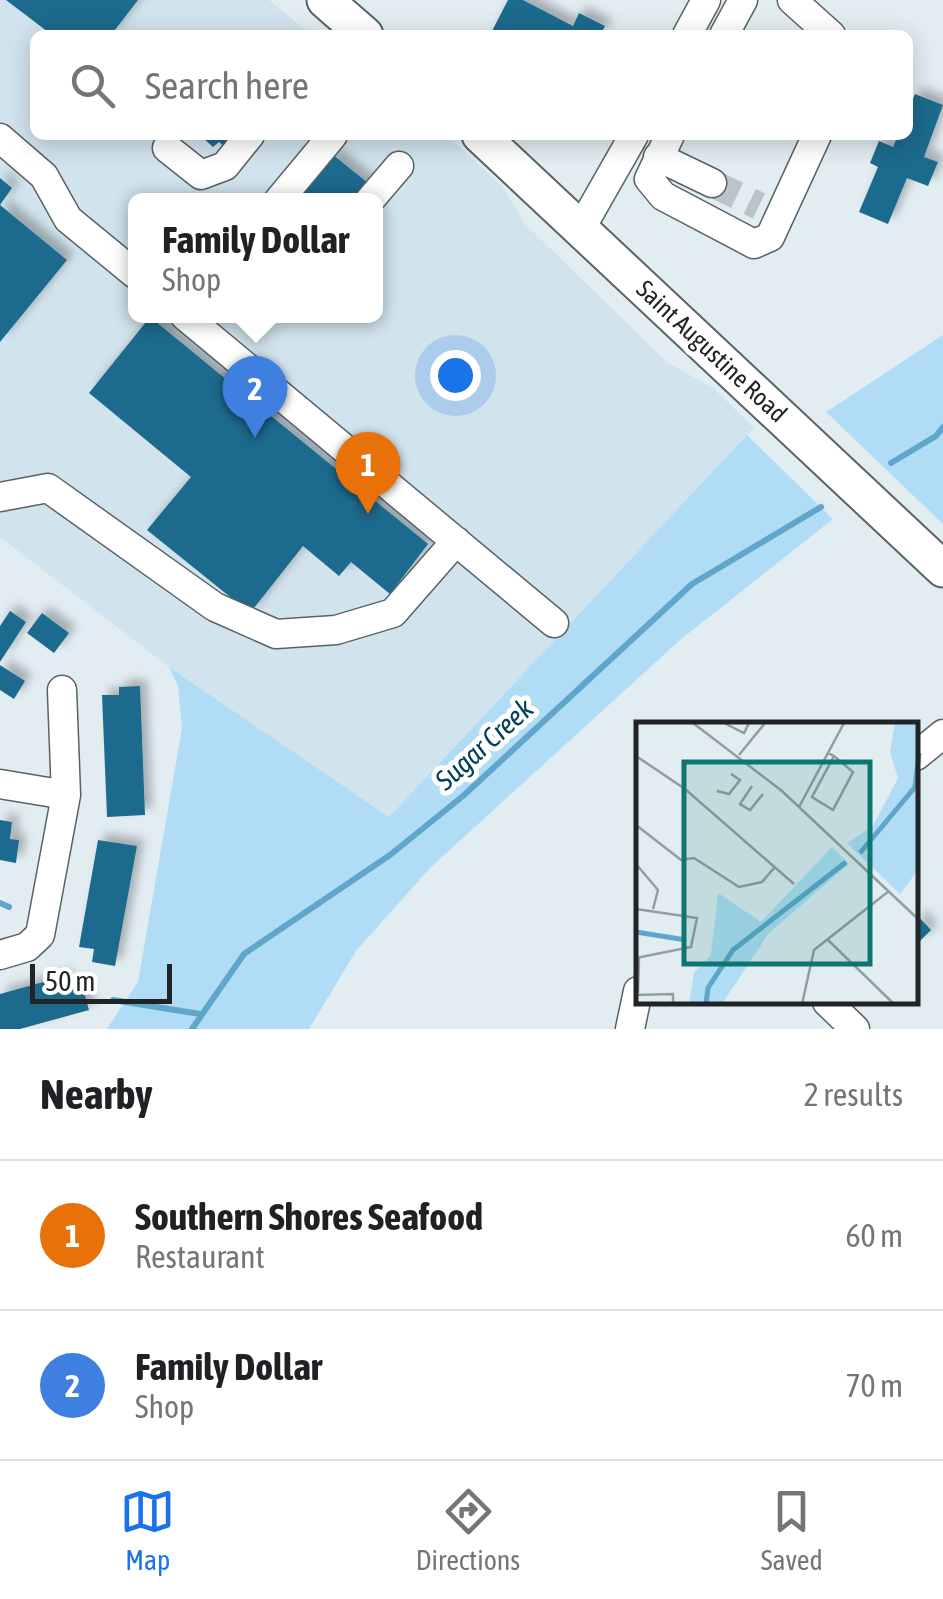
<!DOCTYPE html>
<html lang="en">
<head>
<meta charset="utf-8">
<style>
  :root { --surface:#fff; --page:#f2f2f2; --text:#202124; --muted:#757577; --line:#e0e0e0; --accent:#1a73e8 }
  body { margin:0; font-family:"Asap Condensed",sans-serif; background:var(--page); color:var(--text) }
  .scale { position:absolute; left:30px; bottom:25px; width:142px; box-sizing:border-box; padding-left:10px; border:5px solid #202426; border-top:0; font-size:28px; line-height:35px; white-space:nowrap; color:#202426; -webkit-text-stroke:8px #fff; paint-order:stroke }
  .you { position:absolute; left:455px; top:375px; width:35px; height:35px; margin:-25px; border:8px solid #fff; border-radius:50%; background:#1a73e8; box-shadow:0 0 0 15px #1a73e833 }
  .badge { display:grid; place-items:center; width:65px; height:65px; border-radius:50%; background:var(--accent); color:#fff; font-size:32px; font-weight:700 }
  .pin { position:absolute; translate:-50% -82px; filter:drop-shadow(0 2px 5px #0008) }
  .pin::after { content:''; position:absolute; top:52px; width:35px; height:30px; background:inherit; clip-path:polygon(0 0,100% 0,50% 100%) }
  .popup { position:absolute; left:128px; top:193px; width:255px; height:130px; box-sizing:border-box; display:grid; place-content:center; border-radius:15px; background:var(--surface); filter:drop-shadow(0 2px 8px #0005); font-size:32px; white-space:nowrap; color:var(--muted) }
  .popup b { font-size:38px; color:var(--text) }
  .popup::after { content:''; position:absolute; left:50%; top:100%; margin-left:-20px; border:20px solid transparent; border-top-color:var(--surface) }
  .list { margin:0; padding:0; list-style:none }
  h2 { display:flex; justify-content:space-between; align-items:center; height:130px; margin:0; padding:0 40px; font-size:42px }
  h2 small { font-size:32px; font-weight:400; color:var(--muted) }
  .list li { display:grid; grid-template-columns:65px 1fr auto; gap:30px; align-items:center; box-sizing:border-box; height:150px; padding:0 40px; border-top:2px solid var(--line) }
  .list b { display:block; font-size:38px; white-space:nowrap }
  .list p { margin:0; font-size:32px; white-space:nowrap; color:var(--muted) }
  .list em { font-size:32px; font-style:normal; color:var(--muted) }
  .icon { flex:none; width:55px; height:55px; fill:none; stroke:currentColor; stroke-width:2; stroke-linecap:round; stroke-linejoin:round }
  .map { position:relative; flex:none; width:943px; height:1029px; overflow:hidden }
  .search { position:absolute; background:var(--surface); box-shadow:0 5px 25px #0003; left:30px; right:30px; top:30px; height:110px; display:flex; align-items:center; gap:25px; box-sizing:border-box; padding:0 35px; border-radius:15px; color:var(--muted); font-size:38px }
  .sheet { height:430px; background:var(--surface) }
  nav { display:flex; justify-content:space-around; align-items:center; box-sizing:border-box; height:140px; border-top:2px solid var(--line); background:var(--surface); font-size:28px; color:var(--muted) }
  nav a { display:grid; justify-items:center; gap:5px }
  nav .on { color:var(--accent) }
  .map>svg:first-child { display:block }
</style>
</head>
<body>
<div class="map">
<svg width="943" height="1029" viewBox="0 0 943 1029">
  <defs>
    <filter id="shadow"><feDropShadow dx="7" dy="-7" stdDeviation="5" flood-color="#0004"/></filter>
  </defs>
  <rect width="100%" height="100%" fill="#e2edf2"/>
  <path fill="#d1e3ed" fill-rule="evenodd" d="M0 0H269L312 35H35V135H447L503 187 525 224 668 363 713 388 754 428 389 817 169 667 0 537ZM135 200H375V316H135Z"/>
  <path fill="#b0ddf5" d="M943 335V524L826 412Z
    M747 435 833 519 680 640 430 868 356 951 309 1029H107L138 982 182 728 178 686 169 667 389 817Z"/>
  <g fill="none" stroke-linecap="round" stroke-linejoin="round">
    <path stroke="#5fa6ca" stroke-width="6" d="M891 463 936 436 943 427
      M0 903 9 907
      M113 1000 200 1014
      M192 1029 244 954 390 855 463 796 692 584 821 507"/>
  </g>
  <path fill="#1f6b8d" filter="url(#shadow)" d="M6 0H138L111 35H52Z
    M508 0H523L573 26 579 13 605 26 600 35H490Z
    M915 94 943 105 924 157 938 162 928 186 907 178 888 224 859 212 878 167 870 163 879 141 893 147 898 135H908V111Z
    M205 135H245L231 153 219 142 213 147 203 138Z
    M333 155 372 186 360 200H296Z
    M0 178 12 188 0 205 67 260 0 342Z
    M150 317 428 544 390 594 351 562 339 576 303 546 250 613 147 530 191 477 89 393Z
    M10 611 26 622 0 662V626Z
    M42 613 69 633 54 653 27 633Z
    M0 665 25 681 14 699 0 690Z
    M140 686 145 815 107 817 102 695H119V687Z
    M0 820 12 822 10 839 19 840 16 863 0 860Z
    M98 840 137 846 115 966 92 962 94 949 79 947Z
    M918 916 931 930 916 945V918Z
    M65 976 68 989 82 985 89 1010 20 1029H0V994Z"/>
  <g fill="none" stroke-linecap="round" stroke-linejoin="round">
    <path stroke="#bbc5c9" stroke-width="28" stroke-dasharray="28 14" stroke-linecap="butt" d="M712 183 759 206"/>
    <defs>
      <path id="minor" d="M792 0 831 35
        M687 35 706 0
        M724 35 743 0
        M670 135 649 179 663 196 754 244 770 237 817 135
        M0 138 44 176 68 219 135 274
        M167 148 201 175 225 166 250 135
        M658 157 712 183
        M279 200 333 135
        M370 200 399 166
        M581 228 634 135
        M185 316 554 623
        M0 497 48 488 215 607 276 634 336 630 393 613 456 541
        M62 690 66 795
        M916 756 943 734
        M0 784 66 795 40 935 27 947 0 955
        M827 1002 855 1029
        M630 1029 638 991"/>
      <path id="major" d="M325 0 365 35
        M480 135 943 569"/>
    </defs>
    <use href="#minor" stroke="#596267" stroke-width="31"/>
    <use href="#major" stroke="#596267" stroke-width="39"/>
    <use href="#minor" stroke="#fff" stroke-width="28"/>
    <use href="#major" stroke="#fff" stroke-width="35"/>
  </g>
  <g text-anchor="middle" stroke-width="10" stroke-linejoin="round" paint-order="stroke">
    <g font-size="25" fill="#202426" stroke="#fff">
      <text transform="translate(712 351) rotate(43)" y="9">Saint Augustine Road</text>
    </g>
    <g font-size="28" font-style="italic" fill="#004059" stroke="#fff">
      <text transform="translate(484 744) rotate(-42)" y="10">Sugar Creek</text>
    </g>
  </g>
  <g transform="translate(636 722)">
    <rect width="282" height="282" fill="#e2edf2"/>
    <path d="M259 1H283L282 148 264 172 211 121 237 104 262 56 254 30ZM196 125 213 142 133 211 86 282H53L58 251 75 233 82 171 125 200Z" fill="#b0ddf5"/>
    <path fill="none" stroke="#5fa6ca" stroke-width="5" d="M224 131 279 65 283 31M0 210 50 218M70 282 72 266 97 228 210 140"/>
    <path fill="none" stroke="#949da0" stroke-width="2.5" d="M57 1 146 69 283 198M88 1 108 11 113 1M192 31 198 34 217 50 197 88 176 75 198 34M103 33 129 1M0 34 49 67 158 162M116 64 104 82 114 88 127 72M81 69 93 72 104 58 95 52M163 85 208 1M0 103 45 138 58 136 103 165 126 160 138 146M0 142 22 168 17 187M0 187 61 196 55 225 0 236M192 218 258 282M2 271 3 236M0 273 37 272V282M166 282 178 228 253 169"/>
    <path fill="#0f766e" fill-opacity="0.15" stroke="#0f766e" stroke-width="5" d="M48 40H234V242H48Z"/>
    <rect width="282" height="282" fill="none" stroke="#202426" stroke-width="5"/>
  </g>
</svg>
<div class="scale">50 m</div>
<div class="you"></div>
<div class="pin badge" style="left:368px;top:514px;background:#e8710a">1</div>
<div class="pin badge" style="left:255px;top:438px;background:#3f7fe0">2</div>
<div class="popup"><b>Family Dollar</b>Shop</div>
<div class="search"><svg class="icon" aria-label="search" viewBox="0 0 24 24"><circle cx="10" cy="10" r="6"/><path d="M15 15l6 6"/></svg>Search here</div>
</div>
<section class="sheet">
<h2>Nearby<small>2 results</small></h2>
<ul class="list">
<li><span class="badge" style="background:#e8710a">1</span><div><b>Southern Shores Seafood</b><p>Restaurant</p></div><em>60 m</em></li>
<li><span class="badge" style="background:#3f7fe0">2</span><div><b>Family Dollar</b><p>Shop</p></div><em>70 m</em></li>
</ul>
</section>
<nav>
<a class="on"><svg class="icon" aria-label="map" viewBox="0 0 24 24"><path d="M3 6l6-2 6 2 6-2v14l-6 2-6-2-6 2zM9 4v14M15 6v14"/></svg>Map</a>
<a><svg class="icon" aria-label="directions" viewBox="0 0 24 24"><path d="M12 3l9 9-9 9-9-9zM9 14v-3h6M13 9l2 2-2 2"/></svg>Directions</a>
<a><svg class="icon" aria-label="saved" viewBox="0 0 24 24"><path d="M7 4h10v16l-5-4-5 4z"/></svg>Saved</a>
</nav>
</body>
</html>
